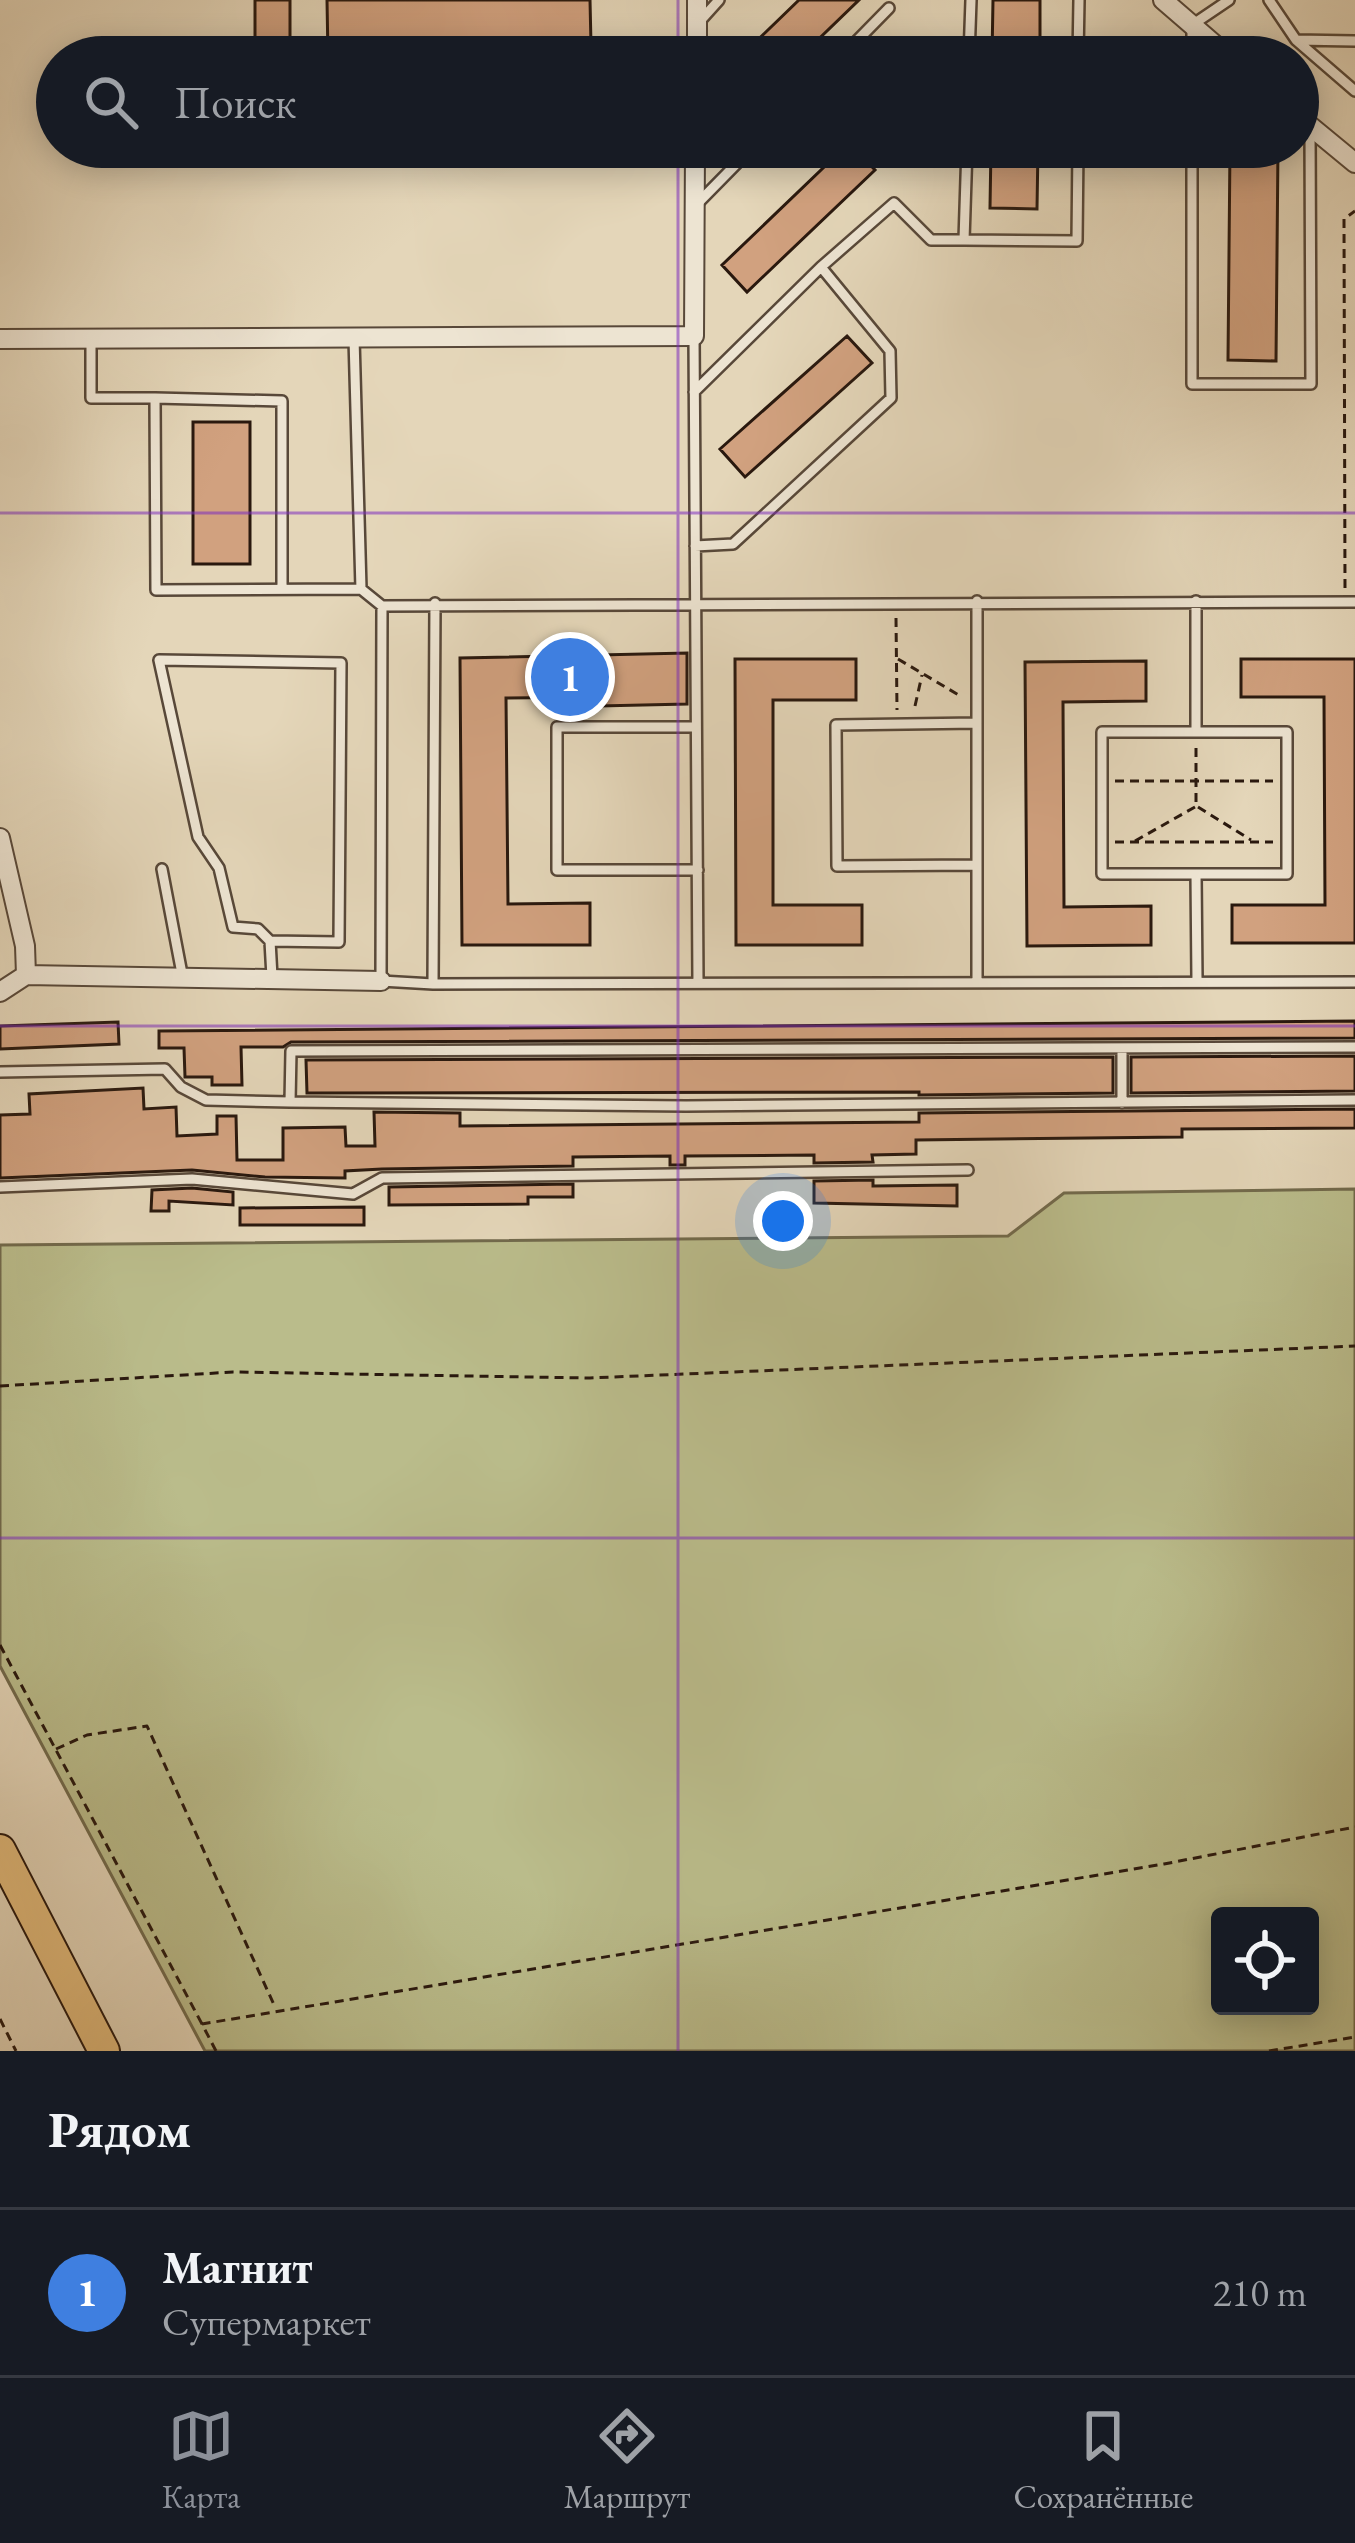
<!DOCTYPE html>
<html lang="ru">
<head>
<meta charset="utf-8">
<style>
  :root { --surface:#171b24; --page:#242831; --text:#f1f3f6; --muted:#9ea1a6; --line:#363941; --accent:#8c9099 }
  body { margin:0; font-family:"EB Garamond",serif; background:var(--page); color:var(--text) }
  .controls { position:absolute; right:36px; bottom:36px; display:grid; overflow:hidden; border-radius:12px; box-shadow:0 6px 30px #0003 }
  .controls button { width:108px; height:108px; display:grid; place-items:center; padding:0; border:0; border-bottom:3px solid var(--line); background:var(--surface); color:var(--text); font:60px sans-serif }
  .you { position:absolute; left:783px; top:1221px; width:42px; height:42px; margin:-30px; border:9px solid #fff; border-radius:50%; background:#1a73e8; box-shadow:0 0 0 18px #1a73e833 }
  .badge { display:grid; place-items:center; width:78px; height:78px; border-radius:50%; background:var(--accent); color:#fff; font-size:39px; font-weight:700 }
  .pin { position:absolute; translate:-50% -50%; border:6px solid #fff; box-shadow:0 3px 12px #0006 }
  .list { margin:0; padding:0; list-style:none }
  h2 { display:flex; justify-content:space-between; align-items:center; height:156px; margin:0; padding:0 48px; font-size:51px }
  h2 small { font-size:39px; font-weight:400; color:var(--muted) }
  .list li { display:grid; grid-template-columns:78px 1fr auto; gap:36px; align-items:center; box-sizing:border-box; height:168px; padding:0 48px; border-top:3px solid var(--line) }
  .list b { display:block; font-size:45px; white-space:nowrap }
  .list p { margin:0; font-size:39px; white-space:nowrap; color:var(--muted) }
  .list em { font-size:39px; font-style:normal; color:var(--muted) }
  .icon { flex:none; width:66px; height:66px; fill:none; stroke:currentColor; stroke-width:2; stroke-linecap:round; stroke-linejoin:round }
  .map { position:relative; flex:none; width:1355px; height:2051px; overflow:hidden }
  .search { position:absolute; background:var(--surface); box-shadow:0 6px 30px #0003; left:36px; right:36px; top:36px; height:132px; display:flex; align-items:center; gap:30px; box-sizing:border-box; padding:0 42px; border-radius:66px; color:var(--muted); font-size:45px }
  .sheet { height:324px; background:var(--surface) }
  nav { display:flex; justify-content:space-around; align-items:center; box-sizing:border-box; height:168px; border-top:3px solid var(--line); background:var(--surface); font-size:33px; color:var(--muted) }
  nav a { display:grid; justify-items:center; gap:6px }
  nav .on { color:var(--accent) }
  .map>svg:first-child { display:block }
</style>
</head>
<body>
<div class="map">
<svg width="1355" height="2051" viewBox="0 0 1355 2051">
  <rect width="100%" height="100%" fill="#e4d6b9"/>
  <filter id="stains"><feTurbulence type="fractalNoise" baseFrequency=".00167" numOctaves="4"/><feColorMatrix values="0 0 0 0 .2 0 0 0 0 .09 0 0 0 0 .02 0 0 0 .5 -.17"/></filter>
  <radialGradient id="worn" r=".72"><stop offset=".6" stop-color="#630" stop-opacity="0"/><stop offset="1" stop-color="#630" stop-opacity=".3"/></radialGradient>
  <path fill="#babc8b" stroke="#726a4c" stroke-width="3" fill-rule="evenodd" d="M1355 1189V2051H205L0 1666V1245L1008 1236 1064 1193ZM1220 1916H1310V2006H1220Z"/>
  <path fill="#d1a17f" stroke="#29180e" stroke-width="3" d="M255 0H290V47H255Z
    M327 0H590L591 45H566V57H328Z
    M799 0H859L800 57H740Z
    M993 0H1040V57H992Z
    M845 147H853L875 170 747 292 722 265Z
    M991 147H1038L1037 209 990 208Z
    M1230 147H1278L1276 361 1228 360Z
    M847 336 872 363 745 477 720 449Z
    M193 422H250V564H193Z
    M687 653V704L599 706 600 697 506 698 508 904 590 903V945H462L460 658Z
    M735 659H856V700H773V905H862V945H736Z
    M1241 659H1355V943H1232V905H1325L1324 697H1241Z
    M1146 661V701L1063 702 1064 907 1151 906V945L1027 946 1025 662Z
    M1355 1021V1038L291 1042 283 1047H241L242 1085H212V1077H185L184 1048H159V1031Z
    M118 1022 119 1044 0 1049V1026Z
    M1355 1056V1091L1131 1093V1057Z
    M1113 1057V1093L919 1095V1092L307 1093 306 1060Z
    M143 1088 144 1109 176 1107 177 1136 217 1134V1116H236L237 1160H283V1128L345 1127 346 1146H375L374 1112 460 1113V1126L919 1122V1113L1355 1109V1128L1182 1129V1137L916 1140V1154L872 1155 873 1162 814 1163V1155L685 1156V1165H670V1156L573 1157V1166L382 1169 345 1171V1178L265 1177 192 1170 0 1178V1115L30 1114 29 1094Z
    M873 1180V1186L957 1185V1206L814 1203V1181Z
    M573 1184V1197H528V1204L389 1205V1187Z
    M192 1188 233 1192V1205L169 1201V1211H151L152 1190Z
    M364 1207V1225H240V1208Z"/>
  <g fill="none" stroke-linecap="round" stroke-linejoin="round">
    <defs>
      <path id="service" d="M1269 0 1296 40 1355 41
        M701 20 719 0
        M1296 40 1355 91
        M841 57 889 8
        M969 57 971 0
        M1078 57 1079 0
        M1192 57V25L1229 0
        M967 147 964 240 1077 241 1078 147
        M1192 147V384H1311L1310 128
        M698 203 753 147
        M694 336 698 983
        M354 338 361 589
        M91 339V398H155
        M694 392 821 267 894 203 931 240H964
        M695 546 733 544 891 398 890 351 821 267
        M282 589V401L155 398 156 590 361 589 382 606 1355 602
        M977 601V982
        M1196 601V732
        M382 606 381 981 433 984 1355 982
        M977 723 836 725 837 866 977 865
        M696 727H557V870H698
        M1102 732H1287V874H1102Z
        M162 869 183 979
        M1196 874 1197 981
        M270 941 339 942 341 663 159 660 198 837 219 868 233 927 258 929 270 941 272 977
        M433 984 435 603
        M1122 1049V1103
        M0 1072 165 1069 181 1087 206 1100 290 1102 686 1106 1355 1100
        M290 1102 291 1051 1355 1047
        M0 1187 192 1179 353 1194 382 1178 968 1170"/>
      <path id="minor" d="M1163 0 1229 57
        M697 57V0
        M1298 116 1355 163
        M0 339 694 336 695 147
        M0 838 25 946 26 975
        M0 992 26 975 381 981"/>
      <path id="primary" d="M0 1850 104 2051"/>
    </defs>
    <use href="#service" stroke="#584839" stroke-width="14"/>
    <use href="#minor" stroke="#584839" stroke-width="22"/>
    <use href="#primary" stroke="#29180e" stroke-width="34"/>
    <path stroke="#29180e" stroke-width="3" stroke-dasharray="9 6" stroke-linecap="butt" d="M1345 588 1344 219 1355 211
      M896 618 897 710
      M898 659 962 697
      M915 706 922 675
      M1196 748V806
      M1115 781H1273
      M1198 807 1251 840
      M1135 841 1195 807
      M1115 842H1273
      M0 1386 233 1372 590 1378 1355 1346
      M0 1645 202 2024
      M56 1749 87 1735 147 1726 275 2007
      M0 2019 16 2051
      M216 2051 202 2024 1164 1864 1355 1827
      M1269 2051 1355 2037"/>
    <use href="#service" stroke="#ede4d2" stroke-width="9"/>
    <use href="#minor" stroke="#ede4d2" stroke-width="18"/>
    <use href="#primary" stroke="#e2bb7c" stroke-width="30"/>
  </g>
  <path fill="none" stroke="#7b2cbf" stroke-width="3" stroke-opacity="0.55" d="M678 0V57M678 147V2051M0 513H1355M0 1026H1355M0 1538H1355"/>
  <rect width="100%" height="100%" filter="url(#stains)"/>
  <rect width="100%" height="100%" fill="url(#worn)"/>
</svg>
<div class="controls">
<button><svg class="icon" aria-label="locate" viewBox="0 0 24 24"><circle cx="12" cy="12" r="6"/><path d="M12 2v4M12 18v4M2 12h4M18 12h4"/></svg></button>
</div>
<div class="you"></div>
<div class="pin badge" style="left:570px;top:677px;background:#3f7fe0">1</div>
<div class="search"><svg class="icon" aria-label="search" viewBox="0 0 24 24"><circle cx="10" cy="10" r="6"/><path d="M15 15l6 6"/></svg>Поиск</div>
</div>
<section class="sheet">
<h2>Рядом<small></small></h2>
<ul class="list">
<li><span class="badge" style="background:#3f7fe0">1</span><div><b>Магнит</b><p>Супермаркет</p></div><em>210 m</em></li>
</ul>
</section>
<nav>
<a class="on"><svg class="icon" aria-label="map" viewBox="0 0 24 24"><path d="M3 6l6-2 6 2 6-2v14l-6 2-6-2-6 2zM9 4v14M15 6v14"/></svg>Карта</a>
<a><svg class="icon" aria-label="directions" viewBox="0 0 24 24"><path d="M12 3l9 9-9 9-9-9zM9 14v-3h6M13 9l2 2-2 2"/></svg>Маршрут</a>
<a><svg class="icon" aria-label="saved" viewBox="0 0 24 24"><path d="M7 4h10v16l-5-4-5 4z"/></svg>Сохранённые</a>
</nav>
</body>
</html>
